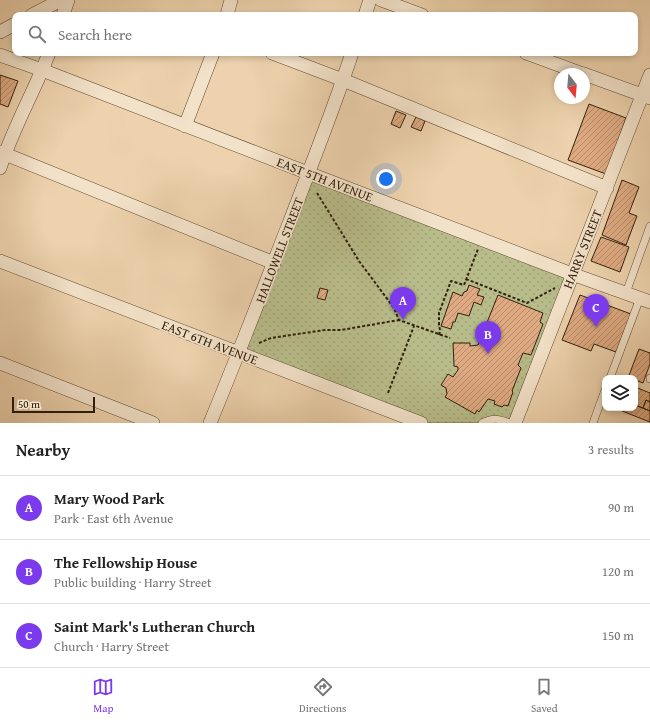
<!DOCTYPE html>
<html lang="en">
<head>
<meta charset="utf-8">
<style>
  :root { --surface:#fff; --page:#f6f6f6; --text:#222; --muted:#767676; --line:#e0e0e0; --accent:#7c3aed }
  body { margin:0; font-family:"Gentium Book Plus",serif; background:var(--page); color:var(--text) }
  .controls { position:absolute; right:12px; bottom:12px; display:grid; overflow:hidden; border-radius:8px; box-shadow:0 2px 6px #0003 }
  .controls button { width:36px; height:36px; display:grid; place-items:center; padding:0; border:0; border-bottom:1px solid var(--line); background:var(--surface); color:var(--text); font:20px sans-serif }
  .compass { position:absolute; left:554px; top:68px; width:36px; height:36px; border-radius:50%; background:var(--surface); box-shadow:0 2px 6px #0003; rotate:164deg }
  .scale { position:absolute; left:12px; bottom:10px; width:83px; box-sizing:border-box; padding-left:4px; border:2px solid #31210c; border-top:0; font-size:11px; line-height:14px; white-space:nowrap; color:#31210c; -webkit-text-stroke:3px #f3e2ca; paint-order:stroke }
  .you { position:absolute; left:386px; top:179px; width:14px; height:14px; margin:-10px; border:3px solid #fff; border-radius:50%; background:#1a73e8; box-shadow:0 0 0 6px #1a73e833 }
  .badge { display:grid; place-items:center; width:26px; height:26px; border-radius:50%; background:var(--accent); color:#fff; font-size:13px; font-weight:700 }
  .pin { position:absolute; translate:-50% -33px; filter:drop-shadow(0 1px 2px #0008) }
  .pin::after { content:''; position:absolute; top:21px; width:14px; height:12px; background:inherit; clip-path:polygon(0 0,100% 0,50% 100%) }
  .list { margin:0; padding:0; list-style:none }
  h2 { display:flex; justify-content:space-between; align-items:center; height:52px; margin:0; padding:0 16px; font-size:17px }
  h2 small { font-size:13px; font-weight:400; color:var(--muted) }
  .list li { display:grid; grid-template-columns:26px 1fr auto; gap:12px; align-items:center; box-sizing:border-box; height:64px; padding:0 16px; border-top:1px solid var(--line) }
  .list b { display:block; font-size:15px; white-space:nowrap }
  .list p { margin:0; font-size:13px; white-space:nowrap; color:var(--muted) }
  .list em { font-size:13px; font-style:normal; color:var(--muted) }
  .icon { flex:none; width:22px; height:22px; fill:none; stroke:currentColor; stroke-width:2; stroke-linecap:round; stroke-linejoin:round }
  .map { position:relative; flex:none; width:650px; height:423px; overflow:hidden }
  .search { position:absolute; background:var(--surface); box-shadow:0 2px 6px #0003; left:12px; right:12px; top:12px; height:44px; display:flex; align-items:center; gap:10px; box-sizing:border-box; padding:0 14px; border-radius:8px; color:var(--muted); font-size:15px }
  .sheet { height:244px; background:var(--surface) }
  nav { display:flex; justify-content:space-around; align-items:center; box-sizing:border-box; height:56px; border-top:1px solid var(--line); background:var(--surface); font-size:11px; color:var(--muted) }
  nav a { display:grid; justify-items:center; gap:2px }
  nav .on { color:var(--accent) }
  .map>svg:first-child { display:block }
</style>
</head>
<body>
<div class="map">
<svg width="650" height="423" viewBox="0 0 650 423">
  <defs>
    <pattern id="park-dots" width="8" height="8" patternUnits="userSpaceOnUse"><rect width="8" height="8" fill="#b8bc8a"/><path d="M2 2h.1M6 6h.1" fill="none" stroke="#9fa176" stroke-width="1.8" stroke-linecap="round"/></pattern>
    <pattern id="building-hatch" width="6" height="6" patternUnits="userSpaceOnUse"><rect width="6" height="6" fill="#dfaa82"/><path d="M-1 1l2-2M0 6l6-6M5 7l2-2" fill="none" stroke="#b58a69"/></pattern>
  </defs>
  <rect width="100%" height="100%" fill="#edd2ad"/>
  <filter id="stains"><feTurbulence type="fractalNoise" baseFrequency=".005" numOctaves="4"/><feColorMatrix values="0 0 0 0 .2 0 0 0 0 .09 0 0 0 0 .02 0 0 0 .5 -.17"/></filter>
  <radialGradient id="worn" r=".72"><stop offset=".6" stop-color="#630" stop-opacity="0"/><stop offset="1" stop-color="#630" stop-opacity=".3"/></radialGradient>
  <path fill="url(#park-dots)" stroke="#746e4b" d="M308 173 572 274 515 423H421L239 353Z"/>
  <path fill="url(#building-hatch)" stroke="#31210c" d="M0 75 18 81 8 107 0 104Z
    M589 104 626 118 606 174 568 160Z
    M396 111 406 115 400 128 391 124Z
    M416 117 425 121 421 131 411 127Z
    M622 180 639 187 629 213 637 216 626 245 602 235Z
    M601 237 629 247 620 272 591 261Z
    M469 285 480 289 477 295 484 297 481 305 474 302 469 316 458 313 455 322H453L451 329 441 326 453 292 462 296 464 292 467 291Z
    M320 288 328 290 325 300 317 298Z
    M498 295 543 313 540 322 543 324 531 355 523 353 518 365 521 368 512 391 513 392 508 406 504 405 502 407 494 404 495 401 488 399 479 412 477 410 475 414 445 397 447 394 446 388 441 385 448 374 453 377 458 370V367L454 366 453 343H470V346L478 345Z
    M580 295 631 314 616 352 594 344 591 351 562 340Z
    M639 349 650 353V364L643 383 635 380V378H628Z
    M635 387 650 393V402L646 400 643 408 635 405Z
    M646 400 650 402V411L643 408Z
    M635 405 650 411V422L622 411 623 409 621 408H635Z"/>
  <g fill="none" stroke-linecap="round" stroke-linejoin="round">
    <defs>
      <path id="lane" d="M626 293 650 226
        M610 378 640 298
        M650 378V379
        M482 423C494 417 498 419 510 423
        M593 423 605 390"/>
      <path id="street" d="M381 0 422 15
        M32 15 61 0
        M63 15 68 0
        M227 15 231 0
        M365 15 370 0
        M0 32 15 24
        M272 53 343 80 607 188
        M526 53 583 74
        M0 55 42 70 308 173 572 274 650 302
        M584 74 650 98
        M185 126 213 53
        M0 152 274 263
        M0 168C13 128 34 92 49 53
        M0 261 421 423
        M0 363 153 423
        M210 423C237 358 262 292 288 226 310 169 333 111 352 53
        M515 423 650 75"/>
    </defs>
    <use href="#lane" stroke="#604d34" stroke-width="8"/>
    <use href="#street" stroke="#604d34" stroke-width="14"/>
    <path stroke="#31210c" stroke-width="2" stroke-dasharray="3 2" stroke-linecap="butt" d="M317 193 359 261 394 308 399 320 450 338
      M466 279 527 303 555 288
      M439 335C441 329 439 328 439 323 439 319 439 317 439 313L451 281 464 285 478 249
      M259 343 271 338 325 330H341L399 320
      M388 393 414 326"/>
    <use href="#lane" stroke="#f3e2ca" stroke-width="7"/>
    <use href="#street" stroke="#f3e2ca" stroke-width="13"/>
  </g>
  <g text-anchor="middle" stroke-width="3.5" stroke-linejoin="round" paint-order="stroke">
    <g font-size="13" fill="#31210c" stroke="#f3e2ca">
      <text transform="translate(325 179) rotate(21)" y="5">EAST 5TH AVENUE</text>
      <text transform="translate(582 249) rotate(-68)" y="5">HARRY STREET</text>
      <text transform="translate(279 250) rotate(-69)" y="5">HALLOWELL STREET</text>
      <text transform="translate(210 342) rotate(21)" y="5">EAST 6TH AVENUE</text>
    </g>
  </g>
  <rect width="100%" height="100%" filter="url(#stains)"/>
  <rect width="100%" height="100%" fill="url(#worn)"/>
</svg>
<div class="controls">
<button><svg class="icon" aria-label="layers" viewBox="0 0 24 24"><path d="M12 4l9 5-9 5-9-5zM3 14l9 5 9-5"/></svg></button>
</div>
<svg class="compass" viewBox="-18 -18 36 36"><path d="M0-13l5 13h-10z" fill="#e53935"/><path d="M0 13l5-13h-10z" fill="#767676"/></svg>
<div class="scale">50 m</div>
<div class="you"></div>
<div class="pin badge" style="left:403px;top:320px">A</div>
<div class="pin badge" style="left:488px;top:354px">B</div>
<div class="pin badge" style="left:596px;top:327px">C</div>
<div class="search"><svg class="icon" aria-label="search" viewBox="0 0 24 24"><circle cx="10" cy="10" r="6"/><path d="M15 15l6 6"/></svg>Search here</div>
</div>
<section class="sheet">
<h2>Nearby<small>3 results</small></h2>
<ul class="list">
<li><span class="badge">A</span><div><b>Mary Wood Park</b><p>Park · East 6th Avenue</p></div><em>90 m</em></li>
<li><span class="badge">B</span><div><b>The Fellowship House</b><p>Public building · Harry Street</p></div><em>120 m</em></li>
<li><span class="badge">C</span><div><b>Saint Mark's Lutheran Church</b><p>Church · Harry Street</p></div><em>150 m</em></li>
</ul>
</section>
<nav>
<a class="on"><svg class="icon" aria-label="map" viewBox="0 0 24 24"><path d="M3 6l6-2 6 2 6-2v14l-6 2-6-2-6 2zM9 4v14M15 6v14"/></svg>Map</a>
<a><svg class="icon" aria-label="directions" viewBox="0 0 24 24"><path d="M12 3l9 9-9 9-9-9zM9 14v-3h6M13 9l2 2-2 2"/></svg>Directions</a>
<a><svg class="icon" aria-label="saved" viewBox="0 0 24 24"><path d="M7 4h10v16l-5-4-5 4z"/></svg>Saved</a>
</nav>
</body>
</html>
